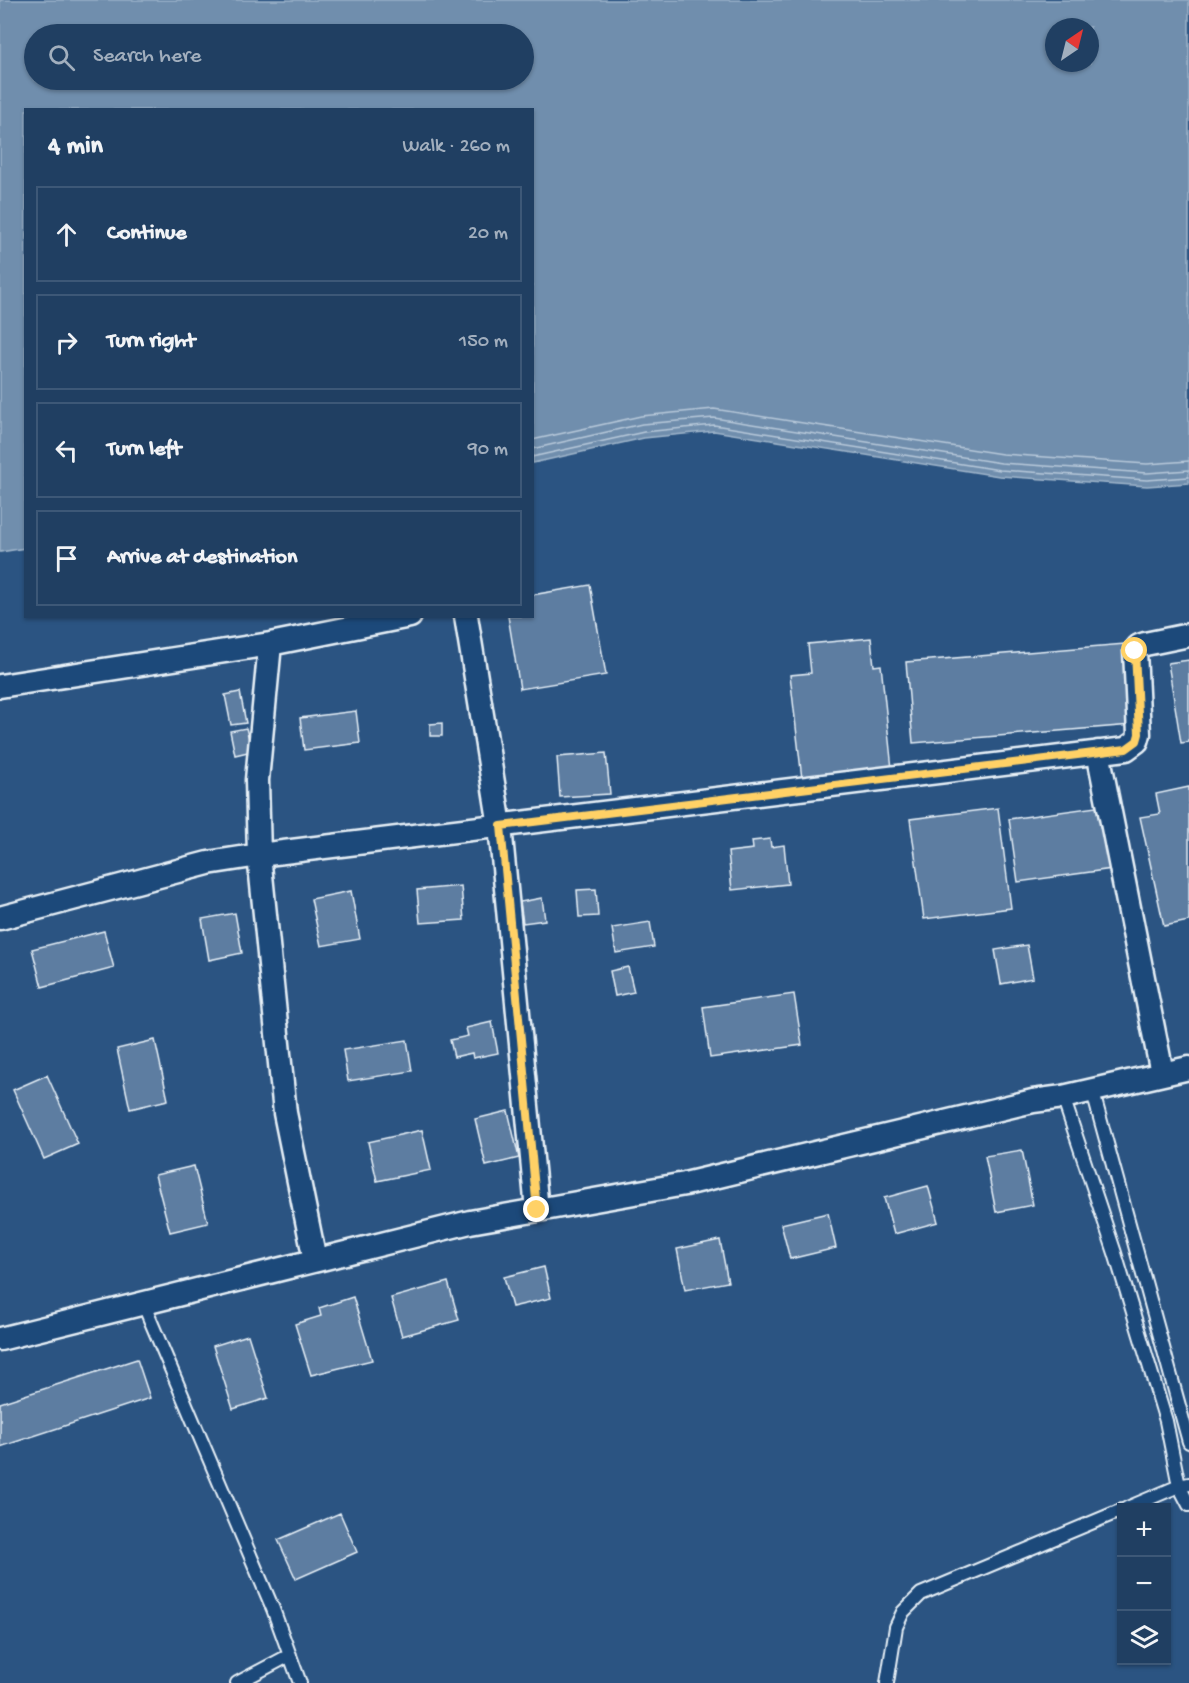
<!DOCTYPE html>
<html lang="en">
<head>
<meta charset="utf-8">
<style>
  :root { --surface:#203f62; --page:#284668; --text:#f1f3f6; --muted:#a2afbe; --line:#3d5877 }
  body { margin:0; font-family:"Gochi Hand",sans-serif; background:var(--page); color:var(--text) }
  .controls { position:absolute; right:18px; bottom:18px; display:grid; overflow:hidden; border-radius:0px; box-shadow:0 2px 4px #0004 }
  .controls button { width:54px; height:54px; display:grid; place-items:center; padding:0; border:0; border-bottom:2px solid var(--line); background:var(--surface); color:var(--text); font:30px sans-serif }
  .compass { position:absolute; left:1045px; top:18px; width:54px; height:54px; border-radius:50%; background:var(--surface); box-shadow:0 2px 4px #0004; rotate:35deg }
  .stop { position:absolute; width:18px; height:18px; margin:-14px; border:4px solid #ffd166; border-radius:50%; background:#fff }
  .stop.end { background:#ffd166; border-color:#fff; box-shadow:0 2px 6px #0008 }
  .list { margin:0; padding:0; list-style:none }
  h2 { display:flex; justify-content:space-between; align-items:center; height:78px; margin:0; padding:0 24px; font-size:26px }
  h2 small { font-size:20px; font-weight:400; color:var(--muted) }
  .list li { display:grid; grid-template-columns:39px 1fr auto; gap:18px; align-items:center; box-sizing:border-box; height:96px; margin:0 12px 12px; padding:0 12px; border:2px solid var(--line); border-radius:0px }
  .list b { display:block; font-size:22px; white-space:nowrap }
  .list em { font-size:20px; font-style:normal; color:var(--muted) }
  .icon { flex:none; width:33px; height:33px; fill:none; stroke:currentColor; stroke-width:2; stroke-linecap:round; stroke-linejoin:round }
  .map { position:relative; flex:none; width:1189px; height:1683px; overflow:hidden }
  .search { position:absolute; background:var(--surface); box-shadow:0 2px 4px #0004; left:24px; top:24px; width:510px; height:66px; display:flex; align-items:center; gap:15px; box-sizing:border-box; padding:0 21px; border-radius:33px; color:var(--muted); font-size:22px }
  .panel { position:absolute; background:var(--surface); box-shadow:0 2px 4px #0004; left:24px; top:108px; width:510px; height:510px; border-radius:0px }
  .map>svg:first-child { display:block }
</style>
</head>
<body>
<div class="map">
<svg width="1189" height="1683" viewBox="0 0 1189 1683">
  <rect width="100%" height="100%" fill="#2b5482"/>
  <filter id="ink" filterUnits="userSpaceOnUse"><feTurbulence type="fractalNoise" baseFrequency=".0167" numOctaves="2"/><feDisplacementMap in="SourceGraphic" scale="12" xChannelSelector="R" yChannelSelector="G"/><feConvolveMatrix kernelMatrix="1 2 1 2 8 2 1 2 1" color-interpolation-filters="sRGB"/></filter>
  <g filter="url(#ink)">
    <path fill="#708ead" stroke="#a0b6cb" stroke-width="1.5" fill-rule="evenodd" d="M0 0H1189V483L1147 486 999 476 714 431 644 438 533 463 532 110H26L25 548 0 552ZM1054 27H1090V63H1054ZM34 34H524V80H34Z"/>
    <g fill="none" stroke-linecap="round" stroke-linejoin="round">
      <path stroke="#b8c9da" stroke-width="1.5" d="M532 440 641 416 714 409 1002 454 1147 464 1189 461
        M532 449 642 424 714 418 1001 463 1147 473 1189 470
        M532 457 644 432 714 425 1000 470 1147 480 1189 477"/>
    </g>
    <path fill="#5d7da1" stroke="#e8f1f8" stroke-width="1.5" d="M590 585 606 675 520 689 508 616H532V595Z
      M871 638 874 666 881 665 892 769 802 779 790 675 811 673 808 644Z
      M1125 644 1132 725 913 743 906 662Z
      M1189 660V742L1181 743 1168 663Z
      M240 692 246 723 231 725 225 695Z
      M356 711 360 743 304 750 300 718Z
      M442 723V736H430V724Z
      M246 728 252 751 235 755 230 731Z
      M606 753 610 794 560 797 557 757Z
      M1189 787V921L1164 926 1140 817 1160 814 1156 794Z
      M1103 806 1112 869 1018 882 1009 819Z
      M998 808 1011 908 924 919 910 819Z
      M770 839 771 847 784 845 788 884 732 890 728 852 753 849 752 841Z
      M461 886 464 920 420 923 417 890Z
      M596 889 598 916 579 917 577 890Z
      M351 891 360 939 321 946 311 899Z
      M542 898 545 920 523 923 520 902Z
      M235 913 242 953 209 960 202 919Z
      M650 922 654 947 616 953 612 928Z
      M104 931 114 968 42 987 32 949Z
      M1027 945 1033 978 1001 984 995 950Z
      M628 967 634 992 615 996 610 971Z
      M794 994 802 1045 710 1058 703 1007Z
      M492 1022 498 1053 473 1058 472 1053 454 1057 450 1040 468 1036 466 1028Z
      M155 1040 168 1100 130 1109 117 1049Z
      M407 1040 412 1071 348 1081 343 1050Z
      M47 1075 78 1144 44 1159 13 1090Z
      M508 1111 519 1158 486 1166 475 1119Z
      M422 1130 431 1170 377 1181 368 1142Z
      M1022 1150 1033 1205 996 1212 985 1156Z
      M194 1166 208 1223 170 1232 155 1175Z
      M928 1186 938 1222 894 1234 884 1198Z
      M828 1213 836 1248 790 1259 781 1224Z
      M720 1240 728 1282 685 1290 677 1249Z
      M544 1267 551 1298 512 1307 504 1277Z
      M448 1282 459 1320 402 1336 391 1298Z
      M353 1297 372 1360 311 1375 295 1324 321 1316 319 1308Z
      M248 1335 268 1398 233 1409 213 1346Z
      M137 1359 150 1398 0 1447V1403Z
      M340 1513 357 1552 296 1579 278 1540Z"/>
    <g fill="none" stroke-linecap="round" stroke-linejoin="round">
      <defs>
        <path id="lane" d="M1092 1089 1189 1442
          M1063 1097 1115 1253 1166 1421 1179 1486 1189 1505
          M143 1303 273 1609 300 1683
          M1127 1508 1179 1486 1189 1484
          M237 1683 290 1655
          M887 1683 896 1627 903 1612 921 1594 1122 1510"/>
        <path id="street" d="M466 616 500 826 537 1210
          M270 644 257 780 259 855 285 1113 315 1260
          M0 686 270 644 410 616
          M1098 752 1162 1073
          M0 918 208 863 259 855 1126 749 1137 741 1139 734 1135 651 1139 646 1145 644 1189 635
          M0 1339 470 1222 685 1184 1033 1101 1063 1097 1189 1068"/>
      </defs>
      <use href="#lane" stroke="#e8f1f8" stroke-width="16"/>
      <use href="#street" stroke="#e8f1f8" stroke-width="27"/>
      <use href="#lane" stroke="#1f4a7a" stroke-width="12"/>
      <use href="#street" stroke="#1f4a7a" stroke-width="22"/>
    </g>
  </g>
  <g fill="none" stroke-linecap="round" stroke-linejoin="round" filter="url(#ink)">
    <path stroke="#ffd166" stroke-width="8" d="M537 1210 501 826 1126 749 1137 741 1139 734 1135 651"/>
  </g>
</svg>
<div class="controls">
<button>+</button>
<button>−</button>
<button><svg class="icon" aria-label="layers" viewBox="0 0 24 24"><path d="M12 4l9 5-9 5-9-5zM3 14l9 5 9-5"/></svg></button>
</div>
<svg class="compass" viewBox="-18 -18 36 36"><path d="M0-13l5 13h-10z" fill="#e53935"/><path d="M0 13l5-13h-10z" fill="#a2afbe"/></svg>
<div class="stop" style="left:1135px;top:651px"></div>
<div class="stop end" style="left:537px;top:1210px"></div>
<div class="search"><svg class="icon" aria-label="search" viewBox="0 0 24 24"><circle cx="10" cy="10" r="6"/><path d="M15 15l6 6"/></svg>Search here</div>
<section class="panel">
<h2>4 min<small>Walk · 260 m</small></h2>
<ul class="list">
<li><svg class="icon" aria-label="ahead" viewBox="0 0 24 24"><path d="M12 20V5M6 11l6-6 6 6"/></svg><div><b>Continue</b></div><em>20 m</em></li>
<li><svg class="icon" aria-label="right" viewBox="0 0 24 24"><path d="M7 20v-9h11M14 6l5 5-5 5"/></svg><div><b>Turn right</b></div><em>150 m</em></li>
<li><svg class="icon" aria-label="left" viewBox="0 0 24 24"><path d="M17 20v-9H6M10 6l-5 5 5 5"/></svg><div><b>Turn left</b></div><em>90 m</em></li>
<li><svg class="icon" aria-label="arrive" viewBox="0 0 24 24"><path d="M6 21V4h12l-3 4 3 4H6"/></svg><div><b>Arrive at destination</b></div></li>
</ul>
</section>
</div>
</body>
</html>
